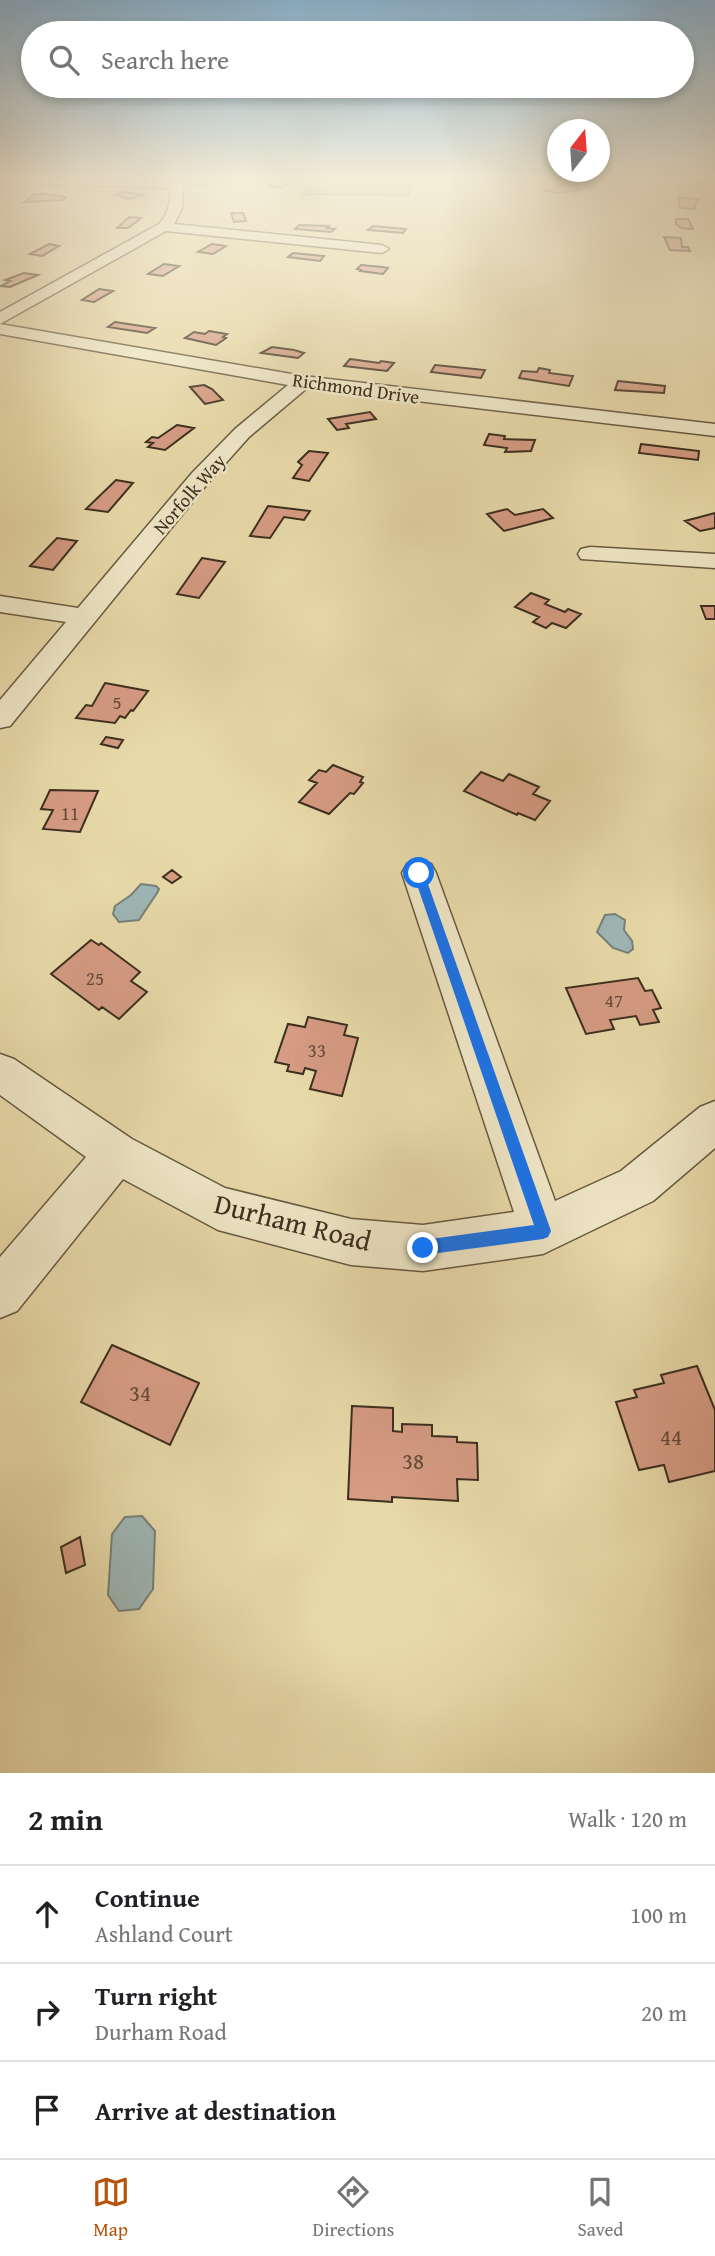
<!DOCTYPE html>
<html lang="en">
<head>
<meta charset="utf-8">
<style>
  :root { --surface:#fff; --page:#f2f2f2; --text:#202124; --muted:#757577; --line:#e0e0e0; --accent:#b45309 }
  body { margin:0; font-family:"Gentium Book Plus",serif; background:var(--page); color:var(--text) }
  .compass { position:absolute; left:547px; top:119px; width:63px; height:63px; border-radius:50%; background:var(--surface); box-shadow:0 4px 10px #0003; rotate:17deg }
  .stop { position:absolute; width:21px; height:21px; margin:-16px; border:5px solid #1a73e8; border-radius:50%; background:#fff }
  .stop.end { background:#1a73e8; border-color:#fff; box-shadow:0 2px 7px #0008 }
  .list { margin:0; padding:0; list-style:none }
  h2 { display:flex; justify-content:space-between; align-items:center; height:91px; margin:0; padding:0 28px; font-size:30px }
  h2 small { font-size:23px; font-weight:400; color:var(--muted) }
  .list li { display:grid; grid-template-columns:46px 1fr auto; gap:21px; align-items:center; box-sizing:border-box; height:98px; padding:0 28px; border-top:2px solid var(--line) }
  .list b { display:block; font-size:26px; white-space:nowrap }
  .list p { margin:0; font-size:23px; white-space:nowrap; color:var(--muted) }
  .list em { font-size:23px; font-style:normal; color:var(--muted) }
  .icon { flex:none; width:38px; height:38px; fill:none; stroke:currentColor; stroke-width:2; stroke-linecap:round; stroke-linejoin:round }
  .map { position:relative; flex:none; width:715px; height:1773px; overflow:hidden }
  .search { position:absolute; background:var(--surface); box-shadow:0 4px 10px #0003; left:21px; right:21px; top:21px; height:77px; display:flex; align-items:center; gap:18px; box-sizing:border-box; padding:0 24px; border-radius:38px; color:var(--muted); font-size:26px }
  .sheet { height:385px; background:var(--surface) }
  nav { display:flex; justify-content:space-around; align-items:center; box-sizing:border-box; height:98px; border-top:2px solid var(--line); background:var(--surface); font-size:19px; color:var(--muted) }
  nav a { display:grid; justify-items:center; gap:4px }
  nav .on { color:var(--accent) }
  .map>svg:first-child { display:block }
</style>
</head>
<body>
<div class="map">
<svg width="715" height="1773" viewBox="0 0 715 1773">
  <rect width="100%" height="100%" fill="#e7d8a8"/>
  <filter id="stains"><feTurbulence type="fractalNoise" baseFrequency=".00286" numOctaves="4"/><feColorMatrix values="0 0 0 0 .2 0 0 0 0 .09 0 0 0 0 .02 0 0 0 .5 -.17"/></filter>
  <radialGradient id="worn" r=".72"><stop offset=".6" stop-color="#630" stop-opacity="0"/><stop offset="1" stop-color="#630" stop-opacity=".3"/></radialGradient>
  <path fill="#b1bf8b" stroke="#775" stroke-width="2" d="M315 179H416L408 195 303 194Z"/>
  <path fill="#9db6b4" stroke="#778078" stroke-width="2" d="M141 884 156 886 159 889 157 893 139 920 119 922 113 914 115 906 131 895Z
    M615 914 625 920 624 930 632 941 633 949 628 953 613 948 597 932 605 915Z
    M142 1516 155 1531 153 1589 139 1609 119 1611 108 1595 112 1534 125 1517Z"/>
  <path fill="#d59b83" stroke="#3d2f1f" stroke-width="2" d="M285 179 299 180 280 188 269 185Z
    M692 179H701L712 181 686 186 678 185Z
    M560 185 577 188 580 190 558 193 546 191Z
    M122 192 145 195 129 199 115 195Z
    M35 194H46L66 197 63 200 24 202Z
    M678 197 698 199 694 209 680 208Z
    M231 213H243L246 221 234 222Z
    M129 217 141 218 128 228H117Z
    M676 219H688L693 229 681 228 676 224Z
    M299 225 329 226 327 228 335 229 331 232 295 229Z
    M373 226 406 229 403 233 368 230Z
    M664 237 681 238 682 247H688L690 251 670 250Z
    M49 244 59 246 42 256 30 254Z
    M212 244 226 246 213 254 198 252Z
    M293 253 303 254 324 256 320 261 288 257Z
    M164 264 179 266 163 276 148 274Z
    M361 265 382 267 388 268 383 274 360 271 361 270 357 269Z
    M24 273 38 275 10 287 1 286 10 281 5 280Z
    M99 289 113 291 94 302 82 300Z
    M115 322 155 328 147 333 108 327Z
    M209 331 227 334 223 337 226 338 216 345 185 338 194 332 205 334Z
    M272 347 294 350 304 353 298 358 261 353Z
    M350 359 379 363 381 361 394 363 387 371 344 366Z
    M435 365 485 370 481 378 431 372Z
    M539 368 550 370 549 373 573 376 569 386 519 378 522 371 537 372Z
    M618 381 665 386 664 393 615 390Z
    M204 385 212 389 223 400 205 404 190 387Z
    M370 412 376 419 346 424 349 428 337 430 328 419Z
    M177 425 194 428 165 450 148 447 153 443 146 442 152 437 158 438Z
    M489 434 505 436 504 439 535 440 531 451 505 452 507 448 484 445Z
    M641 444 699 451 698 460 639 453Z
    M309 451 328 453 309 481 293 478 302 465 298 462Z
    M116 480 133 483 108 512 86 509Z
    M268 506 310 511 304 520 284 517 270 538 250 536Z
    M507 509 515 515 543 509 553 518 504 531 487 514Z
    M715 513V528L700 531 685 521Z
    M57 538 77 541 53 570 30 566Z
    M202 558 225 562 199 598 177 594Z
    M531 593 549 600 545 604 565 612 568 609 581 614 566 628 552 623 546 628 533 622 539 617 515 607Z
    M701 606H715V619H706Z
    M105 683 148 691 133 711 131 710 125 718 120 716 115 723 76 718 86 705 92 706Z
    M106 737 123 740 118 748 101 744Z
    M333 765 363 777 360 782 363 783 354 794 350 793 329 814 299 802 317 783 309 780 319 770 326 772Z
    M481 772 503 781 509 774 539 787 533 794 550 801 535 820 518 813 517 815 464 791Z
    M50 790 98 791 80 832 43 829 53 810 41 809Z
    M172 870 181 877 172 883 163 877Z
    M91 940 99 945 101 943 140 972 131 981 147 992 119 1019 102 1007 99 1010 51 974Z
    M638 978 645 991 652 990 661 1008 653 1010 659 1022 640 1025 636 1016 610 1020 614 1029 586 1034 566 988Z
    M308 1017 347 1025 344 1035 358 1038 342 1096 310 1089 316 1071 305 1068 303 1074 287 1071 289 1065 275 1062 288 1024 305 1027Z
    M112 1345 199 1383 170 1445 81 1402Z
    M697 1366 715 1410V1471L669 1482 664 1465 639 1470 616 1402 637 1397 634 1390 664 1383 661 1375Z
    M352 1406 393 1408V1431L402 1432V1424L432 1425V1436L457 1437V1442L477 1443 478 1480 457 1479 458 1501 392 1497V1502L348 1499Z
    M80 1537 85 1565 66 1573 61 1547Z"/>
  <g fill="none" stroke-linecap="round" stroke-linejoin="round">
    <defs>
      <path id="minor" d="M6 179H223L217 183 183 186 182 208 174 224 382 245 389 249 382 253 166 231 0 324 303 376 715 424V436L307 388 249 437 208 483 10 726 0 728V700L66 622 0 612V596L78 608 192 473 235 429 288 385 0 334V312L159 224C169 213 170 202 171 188L12 183Z
        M494 179H506V181L500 185 496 184Z
        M590 547 715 554V568L581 559 578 554 581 549Z
        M419 860 431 864 436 873 555 1201 621 1171 700 1107 715 1101V1148L653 1201 543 1254 423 1271 351 1265 218 1230 123 1179 17 1311 0 1318V1257L86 1157 0 1095V1054L14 1059 132 1139 225 1188 351 1219 423 1225 514 1212 402 873 407 864Z"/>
    </defs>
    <use href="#minor" stroke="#685941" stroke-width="3"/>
    <use href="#minor" fill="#efe6c6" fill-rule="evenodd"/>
  </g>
  <linearGradient id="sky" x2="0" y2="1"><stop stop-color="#8ab5d3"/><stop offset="0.42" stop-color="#f4edd8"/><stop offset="1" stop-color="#f4edd8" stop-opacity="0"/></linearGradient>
  <rect width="715" height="427" fill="url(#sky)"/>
  <path fill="#1a73e8" d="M419 869 424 873 551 1231 548 1237 543 1239 423 1255 418 1253 415 1248 418 1242 423 1240 534 1225 413 873Z"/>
  <g text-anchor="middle" stroke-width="5" stroke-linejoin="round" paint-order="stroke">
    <g font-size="19" fill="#3d2f1f" stroke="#efe6c6">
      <text transform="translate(356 388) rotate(8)" y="7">Richmond Drive</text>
      <text transform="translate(189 494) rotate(-49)" y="7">Norfolk Way</text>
    </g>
    <g font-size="19" fill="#634a38">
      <text x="117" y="709">5</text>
      <text x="70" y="820">11</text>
      <text x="95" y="985">25</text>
      <text x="614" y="1007">47</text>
      <text x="317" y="1057">33</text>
    </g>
    <g font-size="23" fill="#634a38">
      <text x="140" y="1401">34</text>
      <text x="671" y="1445">44</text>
      <text x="413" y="1469">38</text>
    </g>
    <g font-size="28" fill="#3d2f1f" stroke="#efe6c6">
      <text transform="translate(293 1222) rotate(14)" y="10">Durham Road</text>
    </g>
  </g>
  <rect width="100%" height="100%" filter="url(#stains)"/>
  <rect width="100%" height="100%" fill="url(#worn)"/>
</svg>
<svg class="compass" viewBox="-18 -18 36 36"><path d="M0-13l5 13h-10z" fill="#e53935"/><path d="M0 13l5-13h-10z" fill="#757577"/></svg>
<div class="stop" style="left:419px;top:873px"></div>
<div class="stop end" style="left:423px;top:1248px"></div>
<div class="search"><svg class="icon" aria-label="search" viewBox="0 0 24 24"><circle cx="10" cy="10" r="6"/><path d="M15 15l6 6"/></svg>Search here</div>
</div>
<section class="sheet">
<h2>2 min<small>Walk · 120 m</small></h2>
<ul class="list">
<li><svg class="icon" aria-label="ahead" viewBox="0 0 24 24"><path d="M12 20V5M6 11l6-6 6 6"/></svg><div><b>Continue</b><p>Ashland Court</p></div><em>100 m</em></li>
<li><svg class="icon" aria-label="right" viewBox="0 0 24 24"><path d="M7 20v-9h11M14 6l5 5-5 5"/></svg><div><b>Turn right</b><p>Durham Road</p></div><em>20 m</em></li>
<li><svg class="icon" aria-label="arrive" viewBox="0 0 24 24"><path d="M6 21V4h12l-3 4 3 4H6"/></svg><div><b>Arrive at destination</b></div></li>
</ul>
</section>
<nav>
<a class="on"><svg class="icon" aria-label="map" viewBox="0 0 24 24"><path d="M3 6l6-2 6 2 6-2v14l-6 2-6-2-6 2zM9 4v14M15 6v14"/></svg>Map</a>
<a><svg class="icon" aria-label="directions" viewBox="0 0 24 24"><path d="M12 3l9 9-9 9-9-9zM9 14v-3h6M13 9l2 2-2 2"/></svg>Directions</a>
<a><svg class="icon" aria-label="saved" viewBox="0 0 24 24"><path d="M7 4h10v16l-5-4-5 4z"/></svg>Saved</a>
</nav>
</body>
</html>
